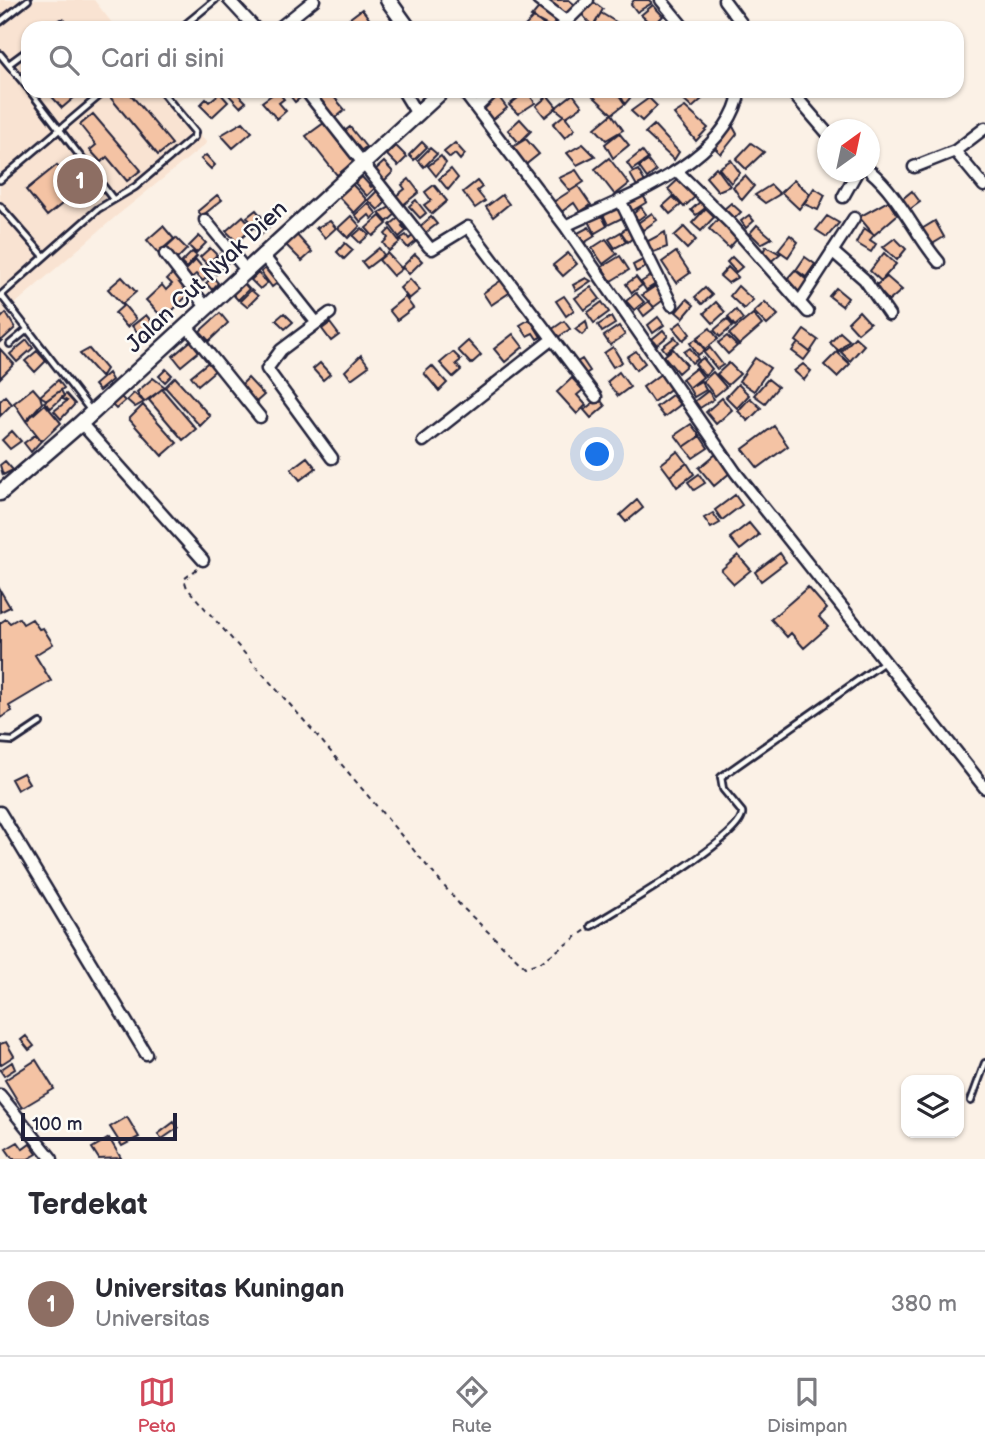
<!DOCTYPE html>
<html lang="id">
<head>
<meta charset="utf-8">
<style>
  :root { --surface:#fff; --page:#f7f7f7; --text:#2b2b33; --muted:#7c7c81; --line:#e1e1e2; --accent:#d1495b }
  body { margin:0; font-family:"Balsamiq Sans",sans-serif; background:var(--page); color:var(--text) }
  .controls { position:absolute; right:21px; bottom:21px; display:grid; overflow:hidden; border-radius:14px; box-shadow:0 2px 5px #0004 }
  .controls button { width:63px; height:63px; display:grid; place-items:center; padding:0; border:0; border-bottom:2px solid var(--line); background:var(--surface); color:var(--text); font:35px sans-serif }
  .compass { position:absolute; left:817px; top:119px; width:63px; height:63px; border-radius:50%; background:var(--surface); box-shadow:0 2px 5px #0004; rotate:33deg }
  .scale { position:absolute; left:21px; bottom:18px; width:156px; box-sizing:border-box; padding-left:7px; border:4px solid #22223b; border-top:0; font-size:19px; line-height:24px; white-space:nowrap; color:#22223b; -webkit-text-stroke:5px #fdfcf7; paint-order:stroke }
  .you { position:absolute; left:598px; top:455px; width:24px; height:24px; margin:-18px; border:5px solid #fff; border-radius:50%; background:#1a73e8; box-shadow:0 0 0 10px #1a73e833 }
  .badge { display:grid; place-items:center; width:46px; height:46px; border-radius:50%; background:var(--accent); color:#fff; font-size:23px; font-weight:700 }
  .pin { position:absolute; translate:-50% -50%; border:4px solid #fff; box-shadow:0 2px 7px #0006 }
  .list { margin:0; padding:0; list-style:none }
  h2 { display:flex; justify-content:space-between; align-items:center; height:91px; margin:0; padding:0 28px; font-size:30px }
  h2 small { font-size:23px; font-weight:400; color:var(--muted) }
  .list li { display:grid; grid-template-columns:46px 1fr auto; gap:21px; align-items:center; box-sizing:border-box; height:105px; padding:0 28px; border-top:2px solid var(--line) }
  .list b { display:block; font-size:26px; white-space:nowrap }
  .list p { margin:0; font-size:23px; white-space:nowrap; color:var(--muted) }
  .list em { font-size:23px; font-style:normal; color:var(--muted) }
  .icon { flex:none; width:38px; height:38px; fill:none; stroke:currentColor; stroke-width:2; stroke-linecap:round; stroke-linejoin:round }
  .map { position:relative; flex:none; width:985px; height:1159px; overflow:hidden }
  .search { position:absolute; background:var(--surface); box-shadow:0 2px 5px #0004; left:21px; right:21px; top:21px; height:77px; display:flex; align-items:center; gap:18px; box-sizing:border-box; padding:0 24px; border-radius:21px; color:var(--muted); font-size:26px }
  .sheet { height:196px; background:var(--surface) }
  nav { display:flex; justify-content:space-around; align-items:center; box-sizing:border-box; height:98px; border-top:2px solid var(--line); background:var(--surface); font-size:19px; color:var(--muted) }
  nav a { display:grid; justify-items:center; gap:4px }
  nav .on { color:var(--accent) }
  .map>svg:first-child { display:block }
</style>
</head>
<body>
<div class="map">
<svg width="985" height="1159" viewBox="0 0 985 1159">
  <rect width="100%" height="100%" fill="#fbf1e6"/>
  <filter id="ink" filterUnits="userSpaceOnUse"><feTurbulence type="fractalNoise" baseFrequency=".0143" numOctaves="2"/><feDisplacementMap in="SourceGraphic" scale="14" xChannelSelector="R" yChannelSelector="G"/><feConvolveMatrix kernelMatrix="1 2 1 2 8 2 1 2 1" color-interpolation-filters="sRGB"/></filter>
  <g filter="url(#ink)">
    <path fill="#f9e3d2" d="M0 0H94L116 28H28V91H165L207 143 114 218 0 317Z"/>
    <path fill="#f4c3a4" stroke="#22223b" stroke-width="2" d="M552 0H569L575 5 565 17 546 7Z
      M591 0 603 9 593 27 578 10Z
      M634 0H649L652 3 637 12 631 4Z
      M542 4 556 19 552 28 531 17Z
      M653 5 663 16 653 26 641 15Z
      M362 9 375 27 374 28H357L350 18Z
      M601 13 616 22 611 28H592Z
      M534 17 547 28H523Z
      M47 91H71L76 96 62 108Z
      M117 91H128L172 144 158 155 110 97Z
      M229 91H235L246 102 240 107 227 93Z
      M277 91 284 99 279 103 286 111 277 119 262 102Z
      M290 91H300L304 95 295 102 288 93Z
      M322 91H329L345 110 332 121 313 98Z
      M527 91 535 103 518 114 509 105Z
      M599 91H616L625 104 612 114 593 96Z
      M618 91H636L625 104Z
      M685 91H694L702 99 692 108 679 96Z
      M220 93 228 102 212 117 200 105 206 99 209 102Z
      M573 94 582 106 566 117 555 108Z
      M498 96 507 108 491 121 482 108Z
      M548 96 557 107 545 117 536 106Z
      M649 98 657 106 642 121 631 111Z
      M685 107 708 128 696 141 674 114Z
      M93 114 141 170 127 181 107 157 101 162 90 150 96 145 80 125Z
      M612 114 623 130 606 140 595 128Z
      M564 115 575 129 565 138 553 124Z
      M520 119 531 131 519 143 508 130Z
      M243 122 252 132 233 148 221 135Z
      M324 123 354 162 337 175 306 136Z
      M731 123 737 134 721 154 710 143Z
      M654 125 679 152 674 160 645 133Z
      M350 127 366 147 356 154 341 134Z
      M619 133 629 145 613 158 605 144Z
      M526 139 539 154 524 166 511 148Z
      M422 142 427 147 414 160 409 155Z
      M455 143 465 154 460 160 455 154 450 158 444 152Z
      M751 143 764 152 746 169 736 159Z
      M583 144 595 156 577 165 567 153Z
      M396 146 407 157 398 166 387 155Z
      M430 148 437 154 424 167 418 160Z
      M642 151 648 159 632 170 627 163Z
      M206 155 215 165 211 169 201 159Z
      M441 156 446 163 436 176 428 166Z
      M609 158 629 184 615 195 595 169Z
      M731 160 740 173 731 183 719 168Z
      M648 161 656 171 647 178 639 167Z
      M384 162 393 172 384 181 374 171Z
      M57 165 78 191 47 216 26 190Z
      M716 167 730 186 718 191 706 177Z
      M451 169 458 178 448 190 439 179Z
      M576 170 584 182 570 191 559 178Z
      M638 170 645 182 637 186 630 174Z
      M745 176 754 186 742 200 733 187Z
      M362 177 371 187 375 184 377 186 367 196 355 183Z
      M680 178 696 196 684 207 668 189Z
      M409 179 419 192 403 205 396 196 405 189 402 185Z
      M794 180 810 194 799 209 781 192Z
      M477 181 482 187 477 191 485 201 475 208 463 192Z
      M350 182 367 200 354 213 336 194Z
      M434 185 447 201 432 214 424 205 431 200 425 192Z
      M771 185 780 194 765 203 755 195Z
      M578 186 591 205 580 212 574 203 557 215 550 204Z
      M814 188 825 195 818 210 804 204Z
      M377 191 387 201 378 210 368 200Z
      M640 191 647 202 632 211 625 202Z
      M912 191 920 202 909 210 901 200Z
      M217 195 222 200 202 216 198 211Z
      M502 195 509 204 493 217 486 207Z
      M673 197 681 205 670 214 663 206Z
      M703 199 708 206 696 215 691 210Z
      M416 200 426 213 420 218 409 206Z
      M888 201 897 215 874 235 859 217Z
      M368 203 377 214 372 219 369 215 361 222 355 215Z
      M731 203 741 212 734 219 724 209Z
      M617 204 624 217 608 225 602 212Z
      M392 206 398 212 387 222 379 213Z
      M708 206 717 214 701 231 692 223Z
      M641 207 646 214 638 220 633 214Z
      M256 210 270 227 261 235 247 217Z
      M600 212 607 226 595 233 588 219Z
      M652 213 657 220 643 230 638 223Z
      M402 215 407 222 402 226 406 231 399 237 390 225Z
      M749 215 754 221 746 228 741 221Z
      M243 216 253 228 237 242 226 231Z
      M351 216 360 226 348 238 338 228Z
      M380 216 387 224 373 236 366 228Z
      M827 216 839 223 827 237 816 230Z
      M431 217 437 224 424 234 418 228Z
      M720 217 740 236 729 248 709 229Z
      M330 221 336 228 325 238 316 228Z
      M935 221 944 237 929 246 920 230Z
      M757 225 772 238 761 244 750 233Z
      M163 226 174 239 158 253 147 240Z
      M630 226 636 235 628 242 621 232Z
      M589 227 595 236 582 244 576 234Z
      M684 227 696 240 687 249 674 236Z
      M362 228 369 235 360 243 353 236Z
      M864 228 874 235 870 240 876 244 871 252 856 243Z
      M390 229 400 242 389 251 383 243 388 238 385 234Z
      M621 232 626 242 615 248 609 239Z
      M665 232 667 247 651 253 648 241Z
      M295 233 312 252 302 261 284 243Z
      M416 233 420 238 408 248 400 239 406 235 409 239Z
      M790 235 798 242 788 257 778 250Z
      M199 236 206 243 196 253 189 246Z
      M176 238 187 249 175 261 164 249Z
      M895 238 906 249 897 260 883 247Z
      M606 239 617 254 603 264 592 248Z
      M345 243 353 250 344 259 337 252Z
      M766 246 780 254 769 263 762 254Z
      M210 248 217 255 207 264 200 257Z
      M379 248 384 255 367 268 362 262Z
      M192 252 197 256 186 268 181 263Z
      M676 252 690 273 676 283 662 262Z
      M387 253 402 269 393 276 379 260Z
      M568 253 577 264 563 276 553 265Z
      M884 253 896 264 881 281 870 271Z
      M220 254 228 262 216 274 208 266Z
      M415 254 422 261 409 274 402 267Z
      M620 256 629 270 611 281 602 267Z
      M648 257 652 264 636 272 633 265Z
      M732 257 742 267 736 272 727 262Z
      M805 257 815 264 806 277 796 270Z
      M196 260 209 275 203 281 196 274 190 279 183 273Z
      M267 267 281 280 272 287 261 272Z
      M728 267 738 277 728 283 720 276Z
      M795 270 809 282 798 293 785 281Z
      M173 273 191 292 164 319 146 300 162 285 166 290 172 284 167 279Z
      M258 273 267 283 260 289 251 280Z
      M654 274 659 282 646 290 641 282Z
      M122 277 136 292 122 304 108 289Z
      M213 277 218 283 212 290 206 283Z
      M636 277 642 285 632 293 626 284Z
      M887 277 902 290 889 301 875 286Z
      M586 278 591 281 576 291 573 285Z
      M410 279 420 290 409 299 400 288Z
      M503 279 512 291 491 305 483 293Z
      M241 280 249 289 238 300 230 291Z
      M657 285 666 298 654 307 642 295Z
      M738 286 753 300 744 309 730 296Z
      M591 287 600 299 584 310 575 298Z
      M705 288 712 295 702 304 695 297Z
      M836 288 848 298 842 306 829 296Z
      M251 290 258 296 247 307 240 301Z
      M636 293 644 302 634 310 626 301Z
      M564 296 574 310 566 316 556 301Z
      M405 297 413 308 397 320 389 310Z
      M687 299 694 305 683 318 676 312Z
      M649 301 654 308 644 316 639 309Z
      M602 302 609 312 594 323 587 313Z
      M716 302 725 312 713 323 704 313Z
      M765 302 778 315 767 325 754 312Z
      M124 305 136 319 127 327 115 313Z
      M736 310 743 319 735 326 728 317Z
      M859 311 870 323 858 333 848 322Z
      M6 313 15 328 0 342V319Z
      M220 313 228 323 209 341 200 331Z
      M284 313 293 322 285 329 276 320Z
      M753 314 762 325 739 345 729 334Z
      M146 315 157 328 143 339 132 326Z
      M611 317 615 324 602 332 598 325Z
      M658 317 664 325 653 333 648 325Z
      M530 319 541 337 537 339 533 333 527 336 520 325Z
      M727 319 733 326 720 337 714 330Z
      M564 321 570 329 557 338 551 330Z
      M586 321 588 329 582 335 575 329Z
      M681 322 690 334 683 340 673 328Z
      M330 323 339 335 331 341 322 329Z
      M619 326 625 335 610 345 604 336Z
      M710 328 718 339 705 349 697 338Z
      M663 330 668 336 657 345 652 339Z
      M804 330 818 340 810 352 796 341Z
      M840 332 849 340 839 351 830 343Z
      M513 334 523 347 505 362 494 349Z
      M727 336 737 346 728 354 718 343Z
      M675 337 679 342 666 352 662 347Z
      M855 337 864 345 850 361 841 352Z
      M194 338 203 348 181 366 173 356Z
      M696 339 705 350 698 355 690 343Z
      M27 340 33 348 17 362 10 354Z
      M468 341 481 355 471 364 458 350Z
      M798 343 810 352 804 360 792 351Z
      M613 347 622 362 613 367 604 353Z
      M690 348 698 359 692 363 684 352Z
      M710 348 723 365 717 369 704 353Z
      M0 349 14 364 0 378Z
      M89 349 106 369 101 377 80 354Z
      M673 349 687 365 678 373 664 356Z
      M37 351 46 361 35 372 25 361Z
      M636 351 645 363 636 370 627 357Z
      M453 352 461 360 456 364 461 370 453 377 440 363Z
      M837 352 850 364 837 377 824 365Z
      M361 355 369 366 351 379 345 371Z
      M703 358 712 369 705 376 695 364Z
      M755 358 770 368 754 391 739 381Z
      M582 359 590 371 582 376 574 364Z
      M211 360 218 368 198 385 191 376Z
      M320 363 330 374 323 380 313 369Z
      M729 363 740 374 728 385 717 374Z
      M803 364 811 371 804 380 794 371Z
      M432 366 447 383 439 391 424 373Z
      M696 368 703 377 689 388 682 379Z
      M166 369 172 375 165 382 159 376Z
      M619 372 630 387 618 396 607 382Z
      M713 372 726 387 715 396 703 381Z
      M108 373 112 380 99 391 94 385Z
      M662 373 673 387 653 402 643 387Z
      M175 377 210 416 200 426 165 387Z
      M153 378 165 387 144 402 137 392Z
      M248 378 264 395 255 403 240 386Z
      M572 378 583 390 577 395 586 405 577 414 557 392Z
      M768 379 778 387 765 403 754 395Z
      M58 380 64 388 47 400 40 396Z
      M701 381 706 390 694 397 689 388Z
      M738 384 749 395 737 408 726 397Z
      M33 388 40 396 42 403 26 421 14 403Z
      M162 389 196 429 183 440 149 400Z
      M61 390 64 396 51 408 44 402Z
      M708 391 714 399 700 408 695 401Z
      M134 393 144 402 135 407 127 400Z
      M66 394 75 404 61 419 54 411 67 401 61 398Z
      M118 394 125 401 116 409 109 402Z
      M672 395 680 405 664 417 656 407Z
      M5 396 12 404 0 416V401Z
      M599 398 605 406 591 418 584 410Z
      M722 398 732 410 716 424 706 412Z
      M750 398 761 408 748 421 738 411Z
      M45 404 61 423 42 441 26 421Z
      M143 405 177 443 162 456 129 419Z
      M691 424 700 436 684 447 675 435Z
      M774 426 788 446 758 468 743 449Z
      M12 431 21 441 10 449 2 440Z
      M35 435 41 441 31 452 24 443Z
      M700 436 708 448 693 458 684 447Z
      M678 451 687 463 670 476 661 464Z
      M716 454 731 472 714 486 699 468Z
      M307 457 316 468 300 480 291 469Z
      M5 461 13 470 3 475 0 465Z
      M687 463 694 474 677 487 670 476Z
      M699 474 705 483 694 490 688 482Z
      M735 495 742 505 722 520 715 510Z
      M637 500 643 508 626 522 620 515Z
      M713 513 720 523 711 528 704 518Z
      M749 523 759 535 740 550 730 538Z
      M780 553 786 562 761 581 755 572Z
      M738 555 751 570 734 584 721 570Z
      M808 587 827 609 819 617 828 627 804 648 791 633 787 637 771 619Z
      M0 590 10 607 0 612Z
      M19 618 23 624 32 619 39 629 43 628 53 644 35 655 51 681 9 706 12 711 0 718V623L6 619 10 623Z
      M23 773 29 783 17 790 11 779Z
      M26 1036 34 1046 29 1050 21 1040Z
      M6 1042 14 1056 0 1065V1044Z
      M36 1060 54 1089 22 1108 5 1080Z
      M12 1062 15 1069 4 1076 0 1070Z
      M127 1117 139 1137 122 1146 110 1127Z
      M174 1122 178 1128 162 1139 158 1134Z
      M109 1138 121 1158 99 1159 92 1148Z
      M18 1142 23 1149 30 1144 37 1154 28 1159H13L6 1149Z"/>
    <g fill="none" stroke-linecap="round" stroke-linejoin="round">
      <defs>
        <path id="lane" d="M0 22 28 0
          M56 28 62 23
          M181 28 215 0
          M0 54 28 88
          M9 64 28 50
          M30 91 113 199
          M0 180 105 91
          M0 206 44 256
          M1 295 91 411
          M0 296 98 209 135 187 194 137 195 132 161 91
          M10 344 28 329
          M0 740 13 741 40 723
          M591 926C615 911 747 835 742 812L723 789 721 777 884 662
          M971 1101 985 1063"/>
        <path id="street" d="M229 0 255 28
          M538 0 567 22
          M661 0 684 28
          M724 0 745 28
          M279 28 314 0
          M560 28 588 0
          M306 91 429 247 432 249 468 227 596 397
          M403 91 417 114
          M463 91 565 226 736 473 985 788
          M791 91 828 134
          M476 108 494 91
          M955 151 984 186
          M914 167 955 151 985 128
          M870 171C900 196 914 233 939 262
          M678 172 731 224 808 312
          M843 197 857 172
          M620 200 672 305
          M205 220 246 270
          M565 226C621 199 719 166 738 99L734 91
          M832 251 864 279 889 315
          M165 254 206 307
          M262 254 316 322
          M799 303 854 218
          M330 313 281 350 267 369 332 458
          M186 325 260 417
          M81 423 203 560
          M423 441 551 340
          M0 812 146 1054
          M0 1095 52 1159"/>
        <path id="secondary" d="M388 0 408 28
          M0 493 81 423 442 91"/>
      </defs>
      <use href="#lane" stroke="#22223b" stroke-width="10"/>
      <use href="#street" stroke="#22223b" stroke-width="15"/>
      <use href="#secondary" stroke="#22223b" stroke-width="19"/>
      <path stroke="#22223b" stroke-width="2" stroke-dasharray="5 5" stroke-linecap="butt" d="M197 569 184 579 187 588 315 733 460 905 525 967 541 962 586 930"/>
      <use href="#lane" stroke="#fdfcf7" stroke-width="4.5"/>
      <use href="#street" stroke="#fdfcf7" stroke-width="10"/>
      <use href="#secondary" stroke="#fdfcf7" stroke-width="14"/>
    </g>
  </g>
  <g text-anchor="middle" stroke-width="5" stroke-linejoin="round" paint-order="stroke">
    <g font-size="23" fill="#22223b" stroke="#fdfcf7">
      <text transform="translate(206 276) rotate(-43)" y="8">Jalan Cut Nyak Dien</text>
    </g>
  </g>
</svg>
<div class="controls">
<button><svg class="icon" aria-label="layers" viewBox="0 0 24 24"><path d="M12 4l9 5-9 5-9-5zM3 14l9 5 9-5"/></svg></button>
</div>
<svg class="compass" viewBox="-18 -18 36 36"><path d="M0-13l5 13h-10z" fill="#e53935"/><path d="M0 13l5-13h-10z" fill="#7c7c81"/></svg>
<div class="scale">100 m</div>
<div class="you"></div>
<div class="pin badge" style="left:80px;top:181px;background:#8d6e63">1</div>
<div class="search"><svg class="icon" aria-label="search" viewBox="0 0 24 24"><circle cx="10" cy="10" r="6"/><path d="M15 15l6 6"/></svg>Cari di sini</div>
</div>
<section class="sheet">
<h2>Terdekat<small></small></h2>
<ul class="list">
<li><span class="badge" style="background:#8d6e63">1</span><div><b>Universitas Kuningan</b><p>Universitas</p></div><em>380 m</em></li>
</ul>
</section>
<nav>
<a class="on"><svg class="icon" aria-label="map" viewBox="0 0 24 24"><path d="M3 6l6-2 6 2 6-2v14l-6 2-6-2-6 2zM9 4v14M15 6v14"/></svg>Peta</a>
<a><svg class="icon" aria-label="directions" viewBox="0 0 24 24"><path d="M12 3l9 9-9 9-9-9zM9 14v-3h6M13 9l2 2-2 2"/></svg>Rute</a>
<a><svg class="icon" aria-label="saved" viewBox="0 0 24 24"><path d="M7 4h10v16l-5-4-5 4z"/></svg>Disimpan</a>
</nav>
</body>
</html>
